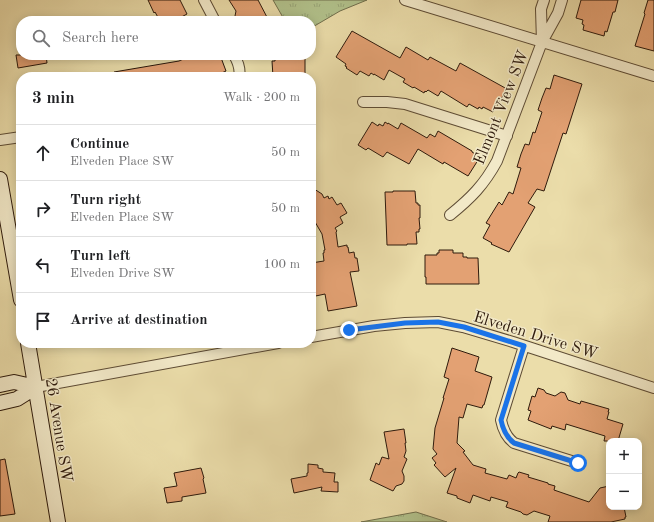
<!DOCTYPE html>
<html lang="en">
<head>
<meta charset="utf-8">
<style>
  :root { --surface:#fff; --page:#f2f2f2; --text:#202124; --muted:#757577; --line:#e0e0e0 }
  body { margin:0; font-family:"Old Standard TT",serif; background:var(--page); color:var(--text) }
  .controls { position:absolute; right:12px; bottom:12px; display:grid; overflow:hidden; border-radius:8px; box-shadow:0 2px 10px #0003 }
  .controls button { width:36px; height:36px; display:grid; place-items:center; padding:0; border:0; border-bottom:1px solid var(--line); background:var(--surface); color:var(--text); font:20px sans-serif }
  .stop { position:absolute; width:12px; height:12px; margin:-9px; border:3px solid #1a73e8; border-radius:50%; background:#fff }
  .stop.end { background:#1a73e8; border-color:#fff; box-shadow:0 1px 4px #0008 }
  .list { margin:0; padding:0; list-style:none }
  h2 { display:flex; justify-content:space-between; align-items:center; height:52px; margin:0; padding:0 16px; font-size:17px }
  h2 small { font-size:13px; font-weight:400; color:var(--muted) }
  .list li { display:grid; grid-template-columns:26px 1fr auto; gap:12px; align-items:center; box-sizing:border-box; height:56px; padding:0 16px; border-top:1px solid var(--line) }
  .list b { display:block; font-size:15px; white-space:nowrap }
  .list p { margin:0; font-size:13px; white-space:nowrap; color:var(--muted) }
  .list em { font-size:13px; font-style:normal; color:var(--muted) }
  .icon { flex:none; width:22px; height:22px; fill:none; stroke:currentColor; stroke-width:2; stroke-linecap:round; stroke-linejoin:round }
  .map { position:relative; flex:none; width:654px; height:522px; overflow:hidden }
  .search { position:absolute; background:var(--surface); box-shadow:0 2px 10px #0003; left:16px; top:16px; width:300px; height:44px; display:flex; align-items:center; gap:10px; box-sizing:border-box; padding:0 14px; border-radius:16px; color:var(--muted); font-size:15px }
  .panel { position:absolute; background:var(--surface); box-shadow:0 2px 10px #0003; left:16px; top:72px; width:300px; height:276px; border-radius:16px }
  .map>svg:first-child { display:block }
</style>
</head>
<body>
<div class="map">
<svg width="654" height="522" viewBox="0 0 654 522">
  <defs>
    <pattern id="park-tufts" width="24" height="20" patternUnits="userSpaceOnUse"><rect width="24" height="20" fill="#b2c28c"/><path d="M3 7l-1-3M5 7V3M7 7l1-3M15 17l-1-3M17 17v-4M19 17l1-3" fill="none" stroke="#99a678"/></pattern>
  </defs>
  <rect width="100%" height="100%" fill="#ebddaa"/>
  <filter id="stains"><feTurbulence type="fractalNoise" baseFrequency=".005" numOctaves="4"/><feColorMatrix values="0 0 0 0 .2 0 0 0 0 .09 0 0 0 0 .02 0 0 0 .5 -.17"/></filter>
  <radialGradient id="worn" r=".72"><stop offset=".6" stop-color="#630" stop-opacity="0"/><stop offset="1" stop-color="#630" stop-opacity=".3"/></radialGradient>
  <path fill="url(#park-tufts)" stroke="#706e4c" d="M273 0H367L340 11 311 28V21H285Z
    M416 512 447 522H361Z"/>
  <path fill="#e3a173" stroke="#2e1a0c" d="M148 0H180L187 14 174 21H160L155 12 154 13Z
    M229 0H258L269 21H238L235 16 236 11Z
    M581 0H618L615 12H613L607 32 605 31 604 36 583 30 584 25 582 24 583 20 576 18Z
    M648 0H654V51L635 46 645 14 644 13Z
    M352 31 400 58 406 47 428 60 430 57 456 71 460 63 507 89 493 112 483 107 482 109 479 107 478 109 469 104 467 107 441 91 438 96 428 90 426 92 425 91 424 93 414 87 413 88 403 82 405 79 389 70 384 80 374 74V75L371 73 369 76 360 71 357 75 346 68 347 67 345 66 346 64 336 57Z
    M16 55H46L47 63 18 68Z
    M192 55H220L226 71 213 77H115L114 72 179 61Z
    M275 55H305V77H273L272 61H275Z
    M554 75 582 84 566 134 563 133 544 191 537 189 528 203 535 207 509 252 491 244 492 243 483 238 490 225 486 223 499 202 502 205 509 192 513 194 521 168 517 167 521 154 525 144 529 145 533 132 535 133 542 112 538 110 542 98 546 88 550 89Z
    M372 122 378 126 379 124 383 126 385 122 388 124V123L398 129 401 123 427 138 430 134 435 137 438 131 472 151V152L480 157 468 176 444 162 443 164 418 149 409 164 387 152 383 157 368 148 366 150 358 145Z
    M311 187 322 194 324 198 328 196 329 199 332 197 337 205 341 203 347 213 340 217 343 223 335 228 337 231 336 232 338 247 347 245V247H348L349 253 354 252 355 258H357L359 271 350 272 357 306 328 311 325 294 311 297V263L324 261 323 253H324V250H325L322 234 311 215Z
    M393 191H415L416 203H418V205H420V218H419L420 229H419V232H416L417 244H407V245H387L385 192H393Z
    M439 250H453V253H463V257H467V258H478L479 284H426V277H425V255H437V253H439Z
    M452 348 479 357 475 371 492 377 484 405H483L482 408 467 404 463 418 459 417 457 443 465 451 463 452 473 465 486 469 485 473 507 479 509 475 516 478 518 473 519 472 529 475 528 477 548 483V484L555 486 554 490 589 502 600 488 609 486V507H624L626 517H625V519L611 522H548L550 516 534 511 527 515 523 514 521 512 506 507 508 502 491 497 490 501 473 495 470 503 457 498V496L447 493 456 468 445 477 434 465 436 463 432 458 437 454 433 449 435 428 444 398H443L449 379 444 377Z
    M538 388 544 390 546 393 555 396 561 392 565 393 568 400 580 404 581 401 609 409 608 412H609L607 419 623 424 618 441H604L605 436 566 424 565 430 552 426 551 429 528 420 531 411 528 410 532 396 535 397Z
    M404 429 406 443H405L406 451 404 457 407 459 402 471 404 476V481L402 484 396 486 393 491 370 480 376 463 379 465 382 457 389 459 384 432Z
    M5 459 15 514 0 516V460Z
    M308 464 318 465V468L323 469V472L335 473 334 482H338V492L321 491 322 487 294 493 291 479 307 476V473H308Z
    M201 468 204 478 203 479 206 493 182 497V501L167 503 164 488 177 486 174 473Z"/>
  <g fill="none" stroke-linecap="round" stroke-linejoin="round">
    <defs>
      <path id="street" d="M204 0 215 21
        M405 0 654 76
        M542 42 541 9 544 0
        M234 55C238 62 241 69 239 77
        M363 102H387L405 104 507 136
        M0 140 21 137
        M450 215C471 198 484 185 497 161L542 42 558 13 562 0
        M311 337 374 326 405 323 438 322 463 327 513 342 654 388
        M524 346 501 420C503 430 506 437 514 443L578 463
        M36 387 278 343"/>
      <path id="secondary" d="M0 179 21 300
        M28 343 58 522
        M0 385 14 382 36 387
        M0 403 17 399 36 387"/>
    </defs>
    <use href="#street" stroke="#5d4b34" stroke-width="12"/>
    <use href="#secondary" stroke="#2e1a0c" stroke-width="16"/>
    <use href="#street" stroke="#f2e9c8" stroke-width="10"/>
    <use href="#secondary" stroke="#f2e9c8" stroke-width="14"/>
  </g>
  <g fill="none" stroke-linecap="round" stroke-linejoin="round">
    <path stroke="#1a73e8" stroke-width="5" d="M349 330 405 323 438 322 464 327 524 346 501 420C503 430 506 437 514 443L578 463"/>
  </g>
  <g text-anchor="middle" stroke-width="3" stroke-linejoin="round" paint-order="stroke">
    <g font-size="16" fill="#2e1a0c" stroke="#f2e9c8">
      <text transform="translate(500 107) rotate(-68)" y="6">Elmont View SW</text>
      <text transform="translate(536 334) rotate(17)" y="6">Elveden Drive SW</text>
      <text transform="translate(60 430) rotate(81)" y="6">26 Avenue SW</text>
    </g>
  </g>
  <rect width="100%" height="100%" filter="url(#stains)"/>
  <rect width="100%" height="100%" fill="url(#worn)"/>
</svg>
<div class="controls">
<button>+</button>
<button>−</button>
</div>
<div class="stop" style="left:578px;top:463px"></div>
<div class="stop end" style="left:349px;top:330px"></div>
<div class="search"><svg class="icon" aria-label="search" viewBox="0 0 24 24"><circle cx="10" cy="10" r="6"/><path d="M15 15l6 6"/></svg>Search here</div>
<section class="panel">
<h2>3 min<small>Walk · 200 m</small></h2>
<ul class="list">
<li><svg class="icon" aria-label="ahead" viewBox="0 0 24 24"><path d="M12 20V5M6 11l6-6 6 6"/></svg><div><b>Continue</b><p>Elveden Place SW</p></div><em>50 m</em></li>
<li><svg class="icon" aria-label="right" viewBox="0 0 24 24"><path d="M7 20v-9h11M14 6l5 5-5 5"/></svg><div><b>Turn right</b><p>Elveden Place SW</p></div><em>50 m</em></li>
<li><svg class="icon" aria-label="left" viewBox="0 0 24 24"><path d="M17 20v-9H6M10 6l-5 5 5 5"/></svg><div><b>Turn left</b><p>Elveden Drive SW</p></div><em>100 m</em></li>
<li><svg class="icon" aria-label="arrive" viewBox="0 0 24 24"><path d="M6 21V4h12l-3 4 3 4H6"/></svg><div><b>Arrive at destination</b></div></li>
</ul>
</section>
</div>
</body>
</html>
